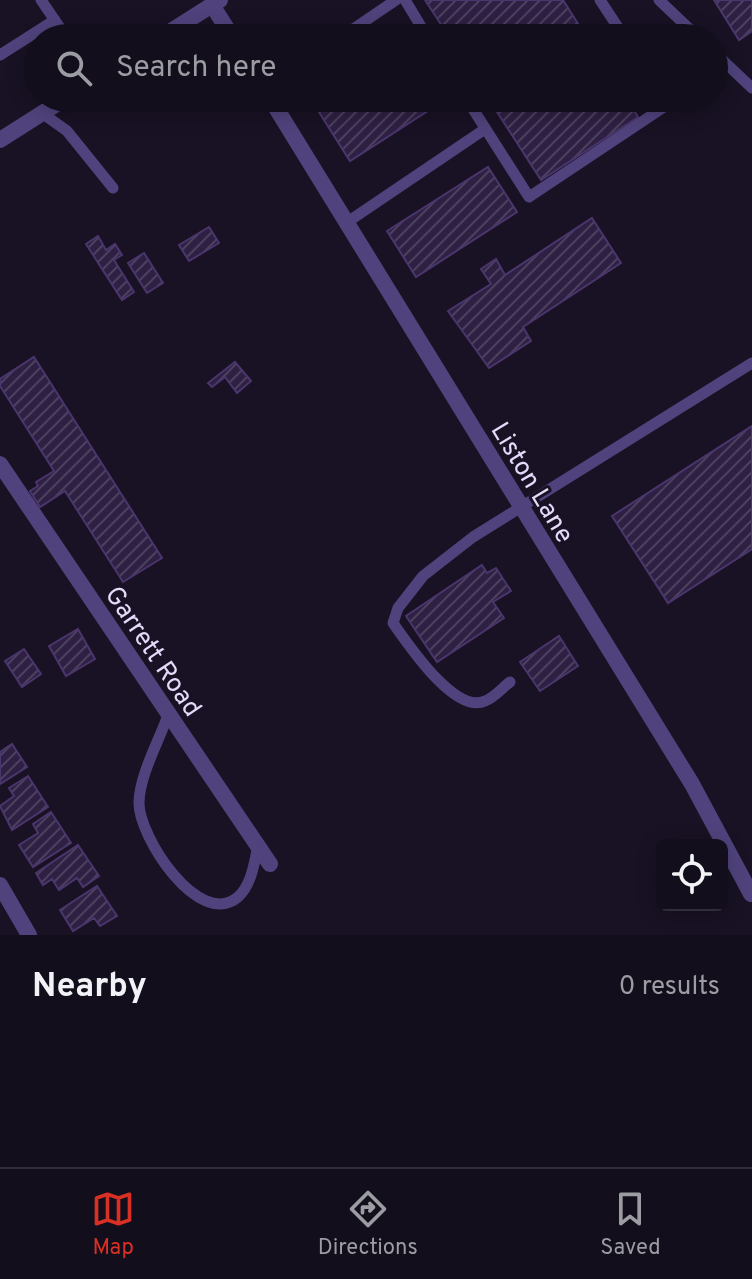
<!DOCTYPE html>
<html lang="en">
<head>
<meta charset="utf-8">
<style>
  :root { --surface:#120e1b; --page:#1f1c28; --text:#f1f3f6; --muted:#9c9ca3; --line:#312e3a; --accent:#d93025 }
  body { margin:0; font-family:Overpass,sans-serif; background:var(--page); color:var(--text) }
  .controls { position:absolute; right:24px; bottom:24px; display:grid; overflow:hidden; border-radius:12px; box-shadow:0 4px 20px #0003 }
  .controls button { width:72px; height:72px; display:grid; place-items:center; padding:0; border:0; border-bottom:2px solid var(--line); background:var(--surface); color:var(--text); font:40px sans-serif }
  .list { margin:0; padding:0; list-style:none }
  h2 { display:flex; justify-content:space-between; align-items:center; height:104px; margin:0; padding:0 32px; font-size:34px }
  h2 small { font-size:26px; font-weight:400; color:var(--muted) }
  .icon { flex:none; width:44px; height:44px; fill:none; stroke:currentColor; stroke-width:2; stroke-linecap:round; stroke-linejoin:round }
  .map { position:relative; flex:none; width:752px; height:935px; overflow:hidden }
  .search { position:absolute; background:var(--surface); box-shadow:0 4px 20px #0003; left:24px; right:24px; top:24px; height:88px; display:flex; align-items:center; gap:20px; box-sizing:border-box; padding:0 28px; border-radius:44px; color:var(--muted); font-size:30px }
  .sheet { height:232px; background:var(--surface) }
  nav { display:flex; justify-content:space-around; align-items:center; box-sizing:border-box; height:112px; border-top:2px solid var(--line); background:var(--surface); font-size:22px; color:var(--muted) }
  nav a { display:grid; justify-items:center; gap:4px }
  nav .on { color:var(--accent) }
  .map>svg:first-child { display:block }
</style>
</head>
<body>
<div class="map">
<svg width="752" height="935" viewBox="0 0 752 935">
  <defs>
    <pattern id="building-hatch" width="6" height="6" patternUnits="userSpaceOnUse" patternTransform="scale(2)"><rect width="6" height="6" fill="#2e2043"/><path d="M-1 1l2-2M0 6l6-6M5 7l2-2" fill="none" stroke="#4c405f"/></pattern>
  </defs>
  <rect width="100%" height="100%" fill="#181224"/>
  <path fill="url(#building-hatch)" stroke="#4a356c" stroke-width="2" d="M425 0H563L587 38H450Z
    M714 0H752V31L739 40Z
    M310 98H448L350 161Z
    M488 98H626L638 117 541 180Z
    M488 167 517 212 416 277 387 231Z
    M592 218 621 263 523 327 531 341 489 368 448 311 491 284 481 269 496 259 505 275Z
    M209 227 219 243 189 261 179 245Z
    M98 236 106 250 115 244 122 255 114 260 134 292 122 300 86 244Z
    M144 253 163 283 147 293 128 263Z
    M34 357 162 558 123 582 65 491 40 507 30 491 38 486 36 482 54 471 0 386V379Z
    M235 362 251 381 237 393 225 377 212 387 208 383Z
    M752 426V549L668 603 612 516Z
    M482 565 487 573 496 568 511 591 493 602 504 618 437 662 406 616Z
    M78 629 95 659 66 676 49 646Z
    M559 636 578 666 540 691 520 662Z
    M24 649 41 674 22 687 5 661Z
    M12 744 27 767 0 784V752Z
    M28 776 48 807 12 830 0 806 14 796 9 788Z
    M51 812 71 843 33 867 19 845 38 833 33 824Z
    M78 845 99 876 83 887 77 878 59 890 52 879 43 885 36 873Z
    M97 886 117 916 100 926 94 918 73 931 60 910Z"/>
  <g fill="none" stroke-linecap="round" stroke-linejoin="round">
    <path stroke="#50437d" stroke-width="11" d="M41 0 67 38
      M405 0 428 38
      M600 0 625 38
      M659 0 699 38
      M340 38 396 0
      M714 52 752 88
      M0 55 55 20
      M466 98 529 197 667 105 663 98
      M42 113 67 131 113 188
      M346 223 485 129
      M510 682C502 688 494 698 485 701 455 715 408 644 393 623L398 608 423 576 473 537 752 363
      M168 715C159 741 140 774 139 802 138 836 199 930 238 897 252 884 254 863 258 846"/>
    <path stroke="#50437d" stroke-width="16" d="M212 5 233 38
      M270 98 692 784 751 894
      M0 464 270 864
      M0 885 29 935"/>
    <path stroke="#50437d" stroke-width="16" d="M160 38 220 0
      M0 140 66 98"/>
  </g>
  <g text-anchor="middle" stroke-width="6" stroke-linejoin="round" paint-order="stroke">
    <g font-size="26" fill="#e4dafa" stroke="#181224">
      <text transform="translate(533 482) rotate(59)" y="9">Liston Lane</text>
      <text transform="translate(154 651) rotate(56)" y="9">Garrett Road</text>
    </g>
  </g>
</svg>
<div class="controls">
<button><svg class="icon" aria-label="locate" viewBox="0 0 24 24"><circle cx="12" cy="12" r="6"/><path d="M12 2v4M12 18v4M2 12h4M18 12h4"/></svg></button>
</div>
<div class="search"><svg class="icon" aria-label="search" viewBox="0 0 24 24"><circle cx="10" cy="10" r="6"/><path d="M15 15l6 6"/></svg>Search here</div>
</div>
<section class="sheet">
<h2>Nearby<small>0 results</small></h2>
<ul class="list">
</ul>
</section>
<nav>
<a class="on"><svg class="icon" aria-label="map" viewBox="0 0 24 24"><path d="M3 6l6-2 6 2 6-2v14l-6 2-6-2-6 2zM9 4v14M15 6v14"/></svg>Map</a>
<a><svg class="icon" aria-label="directions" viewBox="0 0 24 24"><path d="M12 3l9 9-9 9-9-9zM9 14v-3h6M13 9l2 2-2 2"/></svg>Directions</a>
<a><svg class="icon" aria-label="saved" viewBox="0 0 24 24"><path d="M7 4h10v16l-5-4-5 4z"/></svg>Saved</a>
</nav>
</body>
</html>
